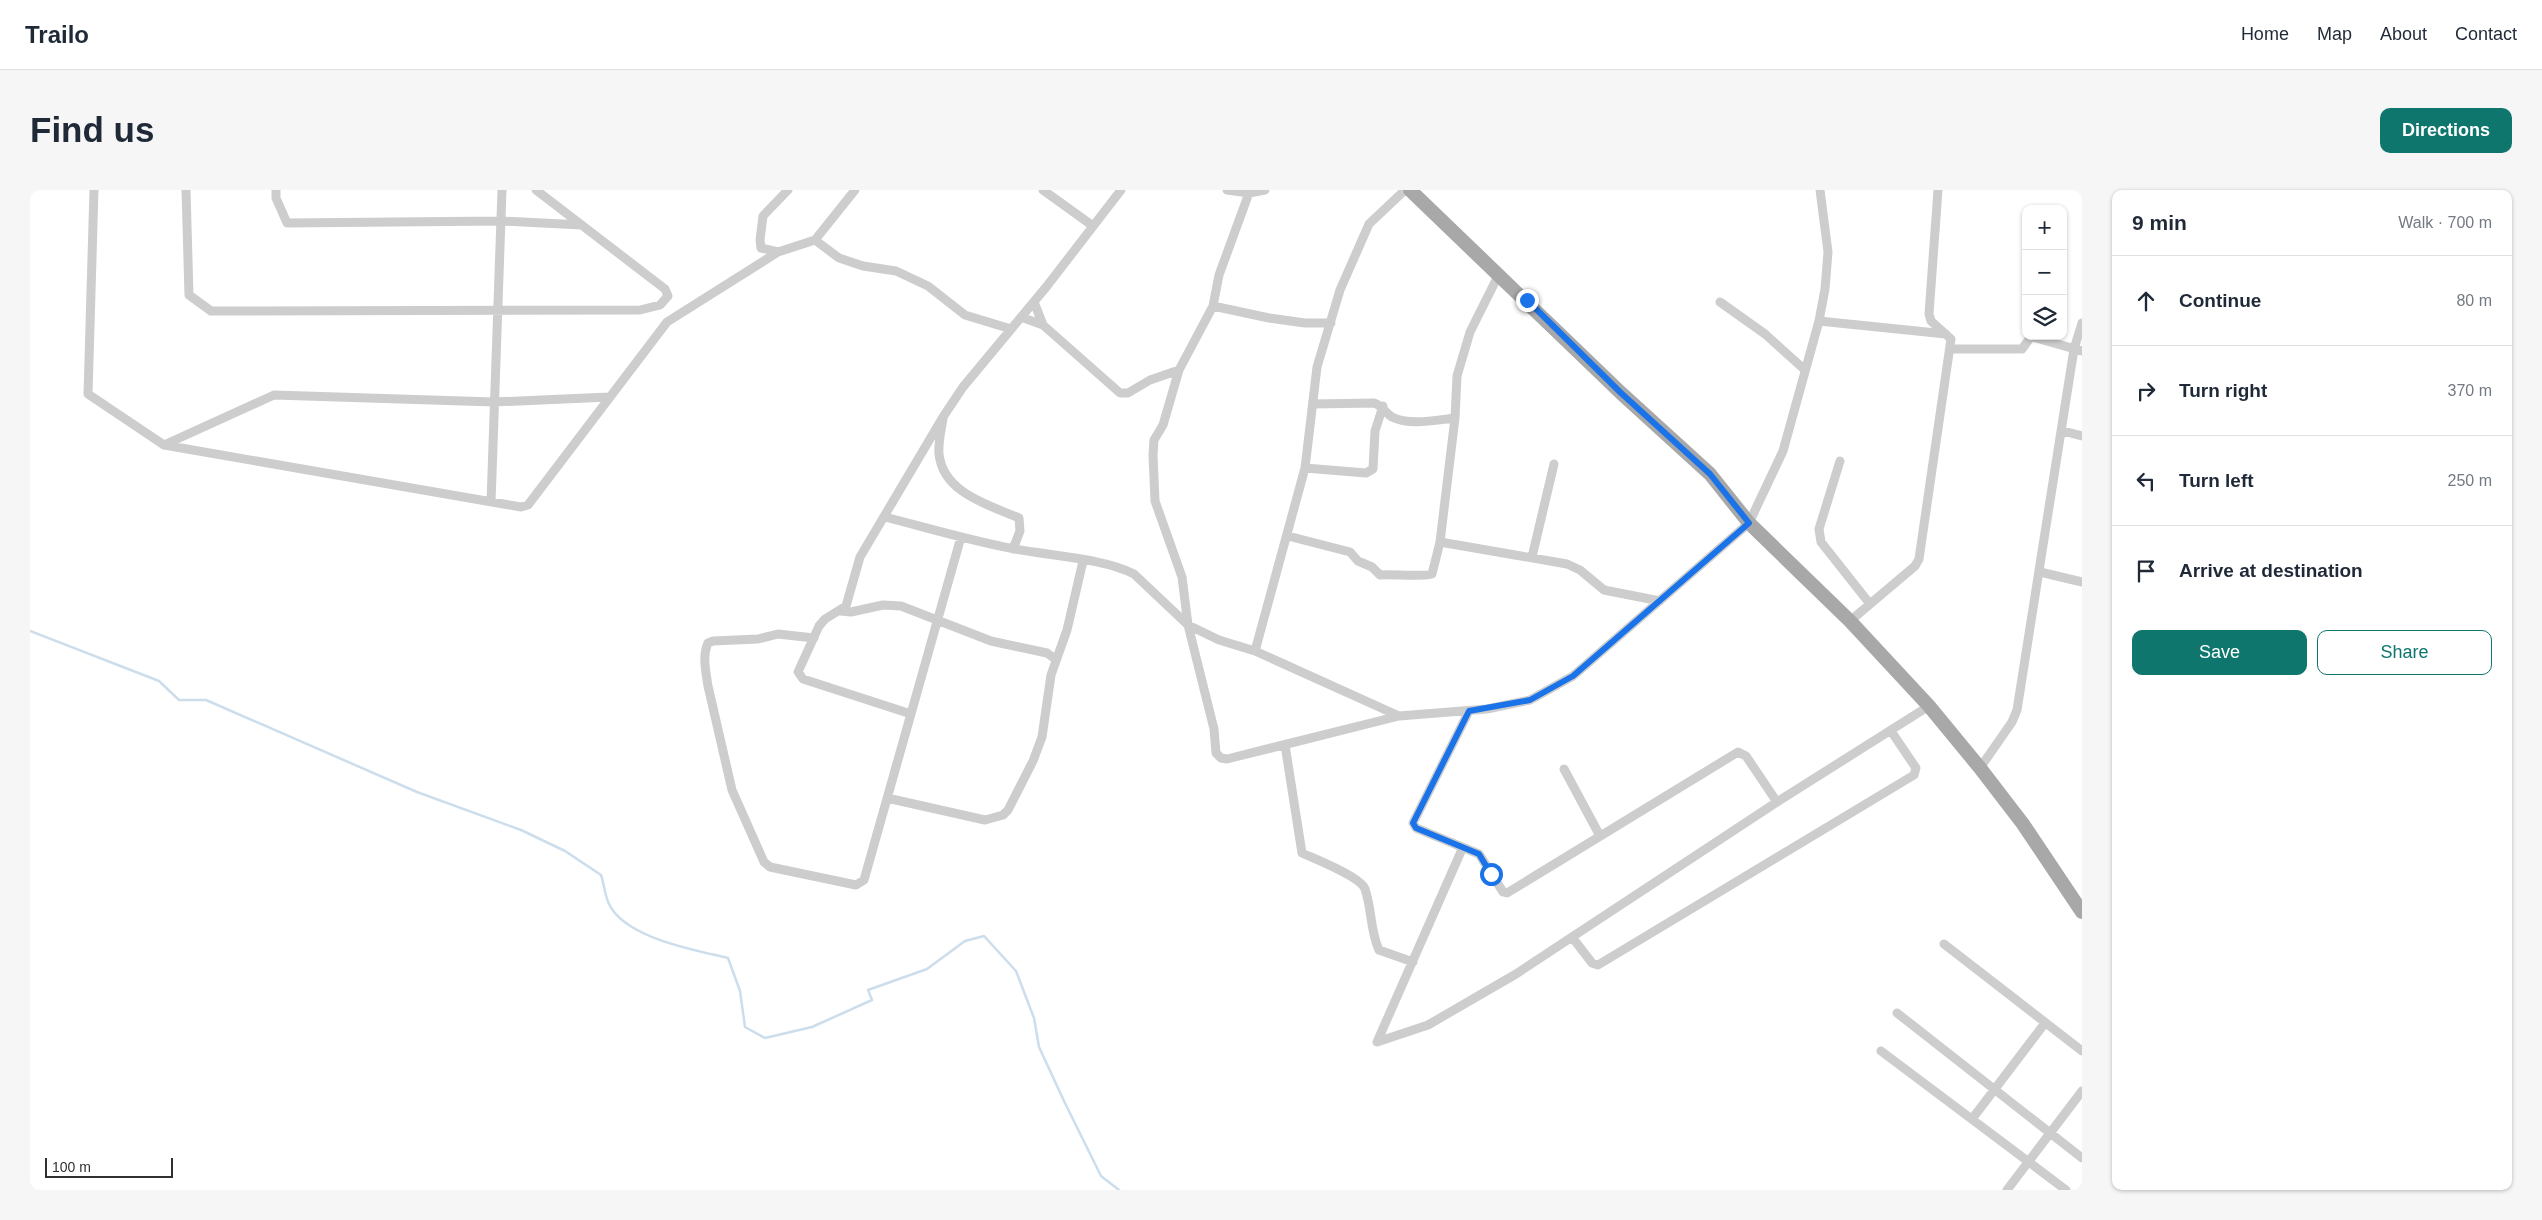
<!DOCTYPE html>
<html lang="en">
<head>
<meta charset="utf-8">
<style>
  :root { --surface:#fff; --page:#f6f6f7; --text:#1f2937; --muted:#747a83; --line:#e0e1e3; --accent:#0f766e }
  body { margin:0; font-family:Arial,sans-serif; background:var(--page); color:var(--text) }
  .controls { position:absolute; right:15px; top:15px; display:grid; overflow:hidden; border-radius:10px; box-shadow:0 1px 4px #0004 }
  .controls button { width:45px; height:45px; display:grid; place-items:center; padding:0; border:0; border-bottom:1px solid var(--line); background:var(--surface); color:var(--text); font:25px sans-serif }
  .scale { position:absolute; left:15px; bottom:12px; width:128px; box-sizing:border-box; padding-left:5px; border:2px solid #303030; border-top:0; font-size:14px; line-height:18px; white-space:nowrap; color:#303030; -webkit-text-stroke:4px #fff; paint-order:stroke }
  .stop { position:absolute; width:15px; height:15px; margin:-11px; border:4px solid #1a73e8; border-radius:50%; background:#fff }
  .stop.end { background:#1a73e8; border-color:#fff; box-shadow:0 1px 5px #0008 }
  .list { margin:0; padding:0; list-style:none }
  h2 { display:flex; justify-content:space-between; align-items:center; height:65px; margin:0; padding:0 20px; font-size:21px }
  h2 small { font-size:16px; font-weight:400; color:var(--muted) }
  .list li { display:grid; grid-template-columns:32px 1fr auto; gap:15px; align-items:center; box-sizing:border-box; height:90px; padding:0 20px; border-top:1px solid var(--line) }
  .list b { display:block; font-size:19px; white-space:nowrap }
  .list em { font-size:16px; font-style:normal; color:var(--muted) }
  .actions { display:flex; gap:10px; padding:15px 20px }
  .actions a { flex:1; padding:11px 0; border:1px solid var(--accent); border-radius:10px; text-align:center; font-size:18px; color:var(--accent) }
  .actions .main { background:var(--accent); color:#fff }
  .icon { flex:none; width:28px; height:28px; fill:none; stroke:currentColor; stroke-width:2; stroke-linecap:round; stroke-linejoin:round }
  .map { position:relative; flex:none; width:2052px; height:1000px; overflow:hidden; border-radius:10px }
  header { display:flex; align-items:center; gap:30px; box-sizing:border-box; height:70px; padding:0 25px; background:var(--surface); border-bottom:1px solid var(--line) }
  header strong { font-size:24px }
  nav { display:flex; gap:28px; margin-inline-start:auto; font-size:18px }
  .intro { display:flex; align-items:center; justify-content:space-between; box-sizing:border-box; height:120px; padding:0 30px }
  h1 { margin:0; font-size:35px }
  .button { padding:12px 22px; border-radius:10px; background:var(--accent); color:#fff; font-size:18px; font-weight:700 }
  main { display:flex; gap:30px; padding:0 30px }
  aside { flex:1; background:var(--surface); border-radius:10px; box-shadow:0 1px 4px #0004 }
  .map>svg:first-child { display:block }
</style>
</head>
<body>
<header>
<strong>Trailo</strong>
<nav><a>Home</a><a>Map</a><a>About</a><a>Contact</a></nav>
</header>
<div class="intro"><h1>Find us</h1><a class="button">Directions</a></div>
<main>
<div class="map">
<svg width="2052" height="1000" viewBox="0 0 2052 1000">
  <rect width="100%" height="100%" fill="#fff"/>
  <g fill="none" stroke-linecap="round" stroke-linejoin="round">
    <path stroke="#ccddec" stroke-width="2.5" d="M0 441 129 491 149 510H176L387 602 491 640 535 661 571 685C574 694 575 706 579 714 595 748 665 760 698 768L710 801 715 837 735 848 782 837 842 810 838 800 897 779 935 751 954 746 986 781 1004 828 1009 857 1034 911 1071 986 1089 1000"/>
    <path stroke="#cdcdcd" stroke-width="9" d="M64 0 58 204 134 255 491 317 498 315 637 132 748 62 785 50 825 0
      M156 0 159 105 181 121 610 120 630 115 638 106 635 99 506 0
      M246 0V8L257 33 471 31 552 35
      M1013 0 1063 36
      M1197 0 1219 3 1235 0
      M1219 3 1189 85 1183 116 1149 180 1133 235 1124 250 1123 265 1125 311 1152 387 1158 435 1184 539 1186 563 1191 568 1197 569 1369 526 1457 519 1500 510 1543 486 1719 333 1753 261 1789 131 1795 99 1798 62 1790 0
      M785 50 809 68 833 76 866 81 898 96 935 125 981 139
      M748 62 731 58 730 50 733 26 758 0
      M1004 112 1013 135
      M1690 112 1735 144 1775 180
      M1183 116 1239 128 1275 133H1301
      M991 127 1013 135 1090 203H1098L1120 190 1149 180
      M1789 131 1916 144
      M1920 159H1992L2000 148 2003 147 2052 161
      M1283 214 1344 213C1353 216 1355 223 1362 227 1380 236 1406 230 1425 228
      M913 229C911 240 908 253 909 264 913 303 959 315 989 328L990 341 983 359
      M2033 241 2052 246
      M134 255 244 205 464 212 579 207
      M1810 271 1789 339 1791 352 1840 414
      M1275 278 1336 283 1343 279 1345 241 1353 216
      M461 312 472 0
      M855 327C898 338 941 351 985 359 1020 366 1073 368 1104 384L1158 435 1189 450 1225 461 1369 526
      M1258 346 1320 362 1328 371 1342 377 1350 385C1359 384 1397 387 1402 384L1410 352 1425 228 1427 186 1440 142 1469 84
      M1410 352 1537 374 1550 380 1574 400 1630 411
      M1502 367 1524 274
      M2010 382 2052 392
      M810 421 821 422 853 415 871 416 961 451 1017 463 1025 469
      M1820 431 1885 376 1889 369 1921 149 1901 131 1899 124 1908 0
      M784 448 748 444 728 449 683 451 678 453C672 466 676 483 678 496L702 600 734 672 740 677 826 695 834 690 931 347
      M1225 461 1275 278 1287 177 1310 100 1339 34 1375 0
      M1439 521 1383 633 1386 638 1449 664 1473 702 1477 703 1708 562 1716 566 1747 612
      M881 524 773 489 768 482 789 436 795 429 816 416 830 367 913 227 933 197 1017 96 1091 0
      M1255 555 1272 663C1285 669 1331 687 1335 699 1342 719 1340 741 1349 760L1383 772
      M1950 578 1982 532 1987 520 2044 159 2052 133
      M1534 579 1570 646
      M857 608 955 630 973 625 978 620 1003 571 1012 547 1021 485 1037 440 1053 371
      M1542 747 1562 773 1568 775 1884 585 1886 578 1861 541
      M1914 754 2052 861
      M1867 823 2052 968
      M1347 852 1398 835 1486 784 1747 612 1899 516
      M1347 852 1433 657
      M1851 861 2036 1000
      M1942 929 2015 833
      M1977 1000 2052 901"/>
    <path stroke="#a8a8a8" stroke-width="14" d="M1380 0 1591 203 1680 284 1719 333 1820 431 1899 516 1950 578 1993 634 2052 722"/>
  </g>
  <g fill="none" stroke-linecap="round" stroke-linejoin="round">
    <path stroke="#1a73e8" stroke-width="6" d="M1461 684 1449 664 1386 638 1383 633 1439 521 1500 510 1543 486 1719 333 1680 284 1591 203 1497 110"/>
  </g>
</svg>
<div class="controls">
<button>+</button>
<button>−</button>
<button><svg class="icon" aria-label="layers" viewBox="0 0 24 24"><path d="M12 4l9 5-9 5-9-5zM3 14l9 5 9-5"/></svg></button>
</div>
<div class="scale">100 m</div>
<div class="stop" style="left:1461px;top:684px"></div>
<div class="stop end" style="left:1497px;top:110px"></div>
</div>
<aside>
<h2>9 min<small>Walk · 700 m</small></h2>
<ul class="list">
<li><svg class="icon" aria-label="ahead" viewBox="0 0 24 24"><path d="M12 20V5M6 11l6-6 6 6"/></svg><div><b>Continue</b></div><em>80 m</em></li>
<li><svg class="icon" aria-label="right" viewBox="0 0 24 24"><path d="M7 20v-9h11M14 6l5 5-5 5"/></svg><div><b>Turn right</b></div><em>370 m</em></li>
<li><svg class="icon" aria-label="left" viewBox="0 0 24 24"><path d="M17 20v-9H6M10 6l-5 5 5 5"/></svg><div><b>Turn left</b></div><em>250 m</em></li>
<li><svg class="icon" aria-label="arrive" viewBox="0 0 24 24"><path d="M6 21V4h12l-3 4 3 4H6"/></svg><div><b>Arrive at destination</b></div></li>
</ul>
<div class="actions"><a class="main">Save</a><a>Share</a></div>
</aside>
</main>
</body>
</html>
